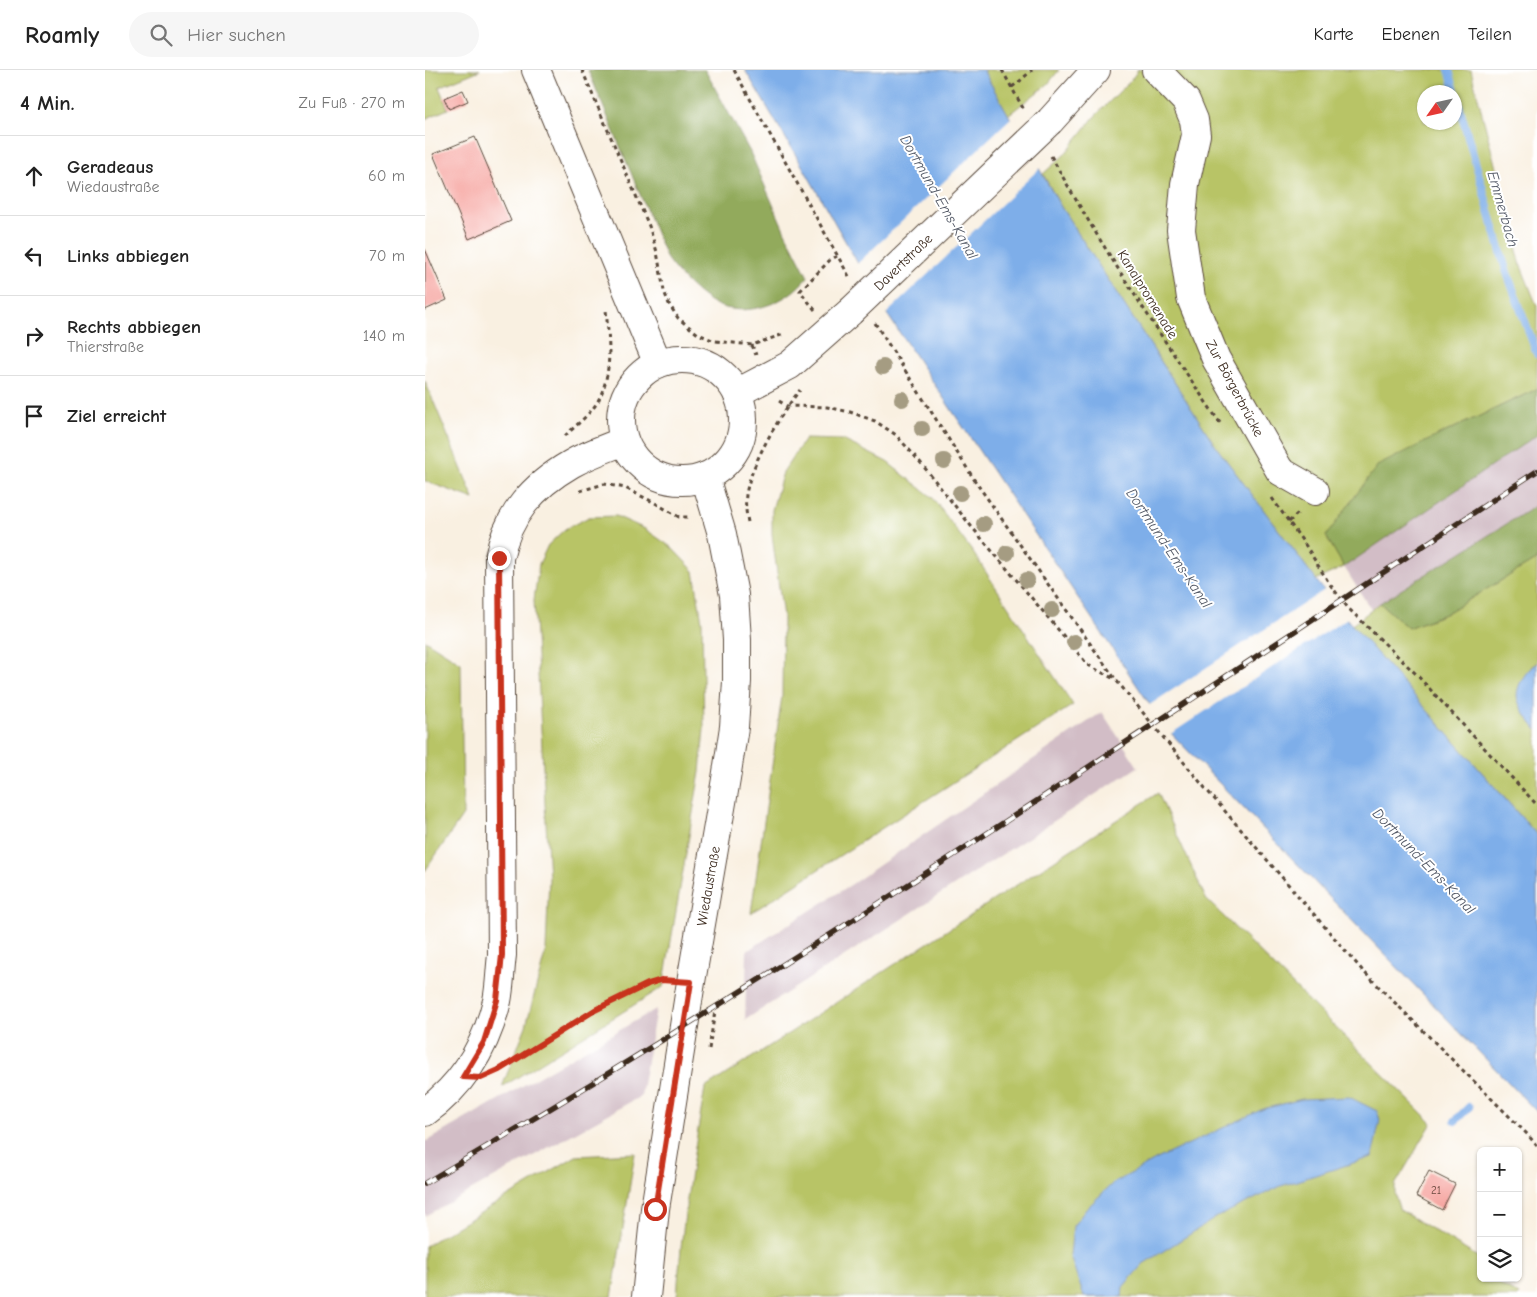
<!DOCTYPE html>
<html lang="de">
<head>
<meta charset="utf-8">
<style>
  :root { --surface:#fff; --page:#f6f6f6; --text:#222; --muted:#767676; --line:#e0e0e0 }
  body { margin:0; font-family:"Comic Neue",sans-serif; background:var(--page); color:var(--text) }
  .controls { position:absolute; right:15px; bottom:15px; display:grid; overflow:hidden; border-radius:8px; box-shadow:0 1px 4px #0004 }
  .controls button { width:45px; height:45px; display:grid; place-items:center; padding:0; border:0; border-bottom:1px solid var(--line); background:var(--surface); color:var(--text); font:25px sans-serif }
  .compass { position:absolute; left:992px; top:15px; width:45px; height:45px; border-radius:50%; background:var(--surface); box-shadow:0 1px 4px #0004; rotate:236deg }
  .stop { position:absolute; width:15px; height:15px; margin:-11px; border:4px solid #c8321e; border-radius:50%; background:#fff }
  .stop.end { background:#c8321e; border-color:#fff; box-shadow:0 1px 5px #0008 }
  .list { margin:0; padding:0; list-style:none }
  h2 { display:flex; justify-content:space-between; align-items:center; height:65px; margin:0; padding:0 20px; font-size:21px }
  h2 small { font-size:16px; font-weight:400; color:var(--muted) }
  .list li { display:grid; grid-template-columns:32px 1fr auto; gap:15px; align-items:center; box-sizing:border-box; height:80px; padding:0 20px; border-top:1px solid var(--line) }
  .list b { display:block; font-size:19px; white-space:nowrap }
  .list p { margin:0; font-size:16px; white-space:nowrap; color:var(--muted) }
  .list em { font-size:16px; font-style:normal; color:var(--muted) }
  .icon { flex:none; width:28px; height:28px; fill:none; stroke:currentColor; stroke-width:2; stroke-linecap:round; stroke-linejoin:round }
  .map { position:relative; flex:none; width:1112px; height:1227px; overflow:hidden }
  header { display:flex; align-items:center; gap:30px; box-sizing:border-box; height:70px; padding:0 25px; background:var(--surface); border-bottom:1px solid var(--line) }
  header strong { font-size:24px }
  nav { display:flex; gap:28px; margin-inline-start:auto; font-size:18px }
  .search { width:350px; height:45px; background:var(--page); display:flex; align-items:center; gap:12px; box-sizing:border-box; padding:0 18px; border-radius:28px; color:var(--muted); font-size:19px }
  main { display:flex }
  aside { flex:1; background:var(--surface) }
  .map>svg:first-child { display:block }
</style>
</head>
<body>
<header>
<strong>Roamly</strong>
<div class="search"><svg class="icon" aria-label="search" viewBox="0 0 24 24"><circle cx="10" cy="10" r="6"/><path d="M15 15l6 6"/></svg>Hier suchen</div>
<nav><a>Karte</a><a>Ebenen</a><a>Teilen</a></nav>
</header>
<main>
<aside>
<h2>4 Min.<small>Zu Fuß · 270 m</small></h2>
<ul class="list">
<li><svg class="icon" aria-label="ahead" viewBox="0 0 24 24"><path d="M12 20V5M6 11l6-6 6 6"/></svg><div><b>Geradeaus</b><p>Wiedaustraße</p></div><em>60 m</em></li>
<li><svg class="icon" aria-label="left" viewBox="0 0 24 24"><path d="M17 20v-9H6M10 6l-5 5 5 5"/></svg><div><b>Links abbiegen</b></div><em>70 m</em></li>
<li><svg class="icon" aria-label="right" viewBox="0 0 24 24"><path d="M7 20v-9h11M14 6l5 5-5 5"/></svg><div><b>Rechts abbiegen</b><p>Thierstraße</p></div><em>140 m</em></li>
<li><svg class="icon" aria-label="arrive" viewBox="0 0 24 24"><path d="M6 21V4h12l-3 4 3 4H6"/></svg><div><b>Ziel erreicht</b></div></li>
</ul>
</aside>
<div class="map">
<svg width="1112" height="1227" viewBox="0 0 1112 1227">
  <rect width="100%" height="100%" fill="#fff"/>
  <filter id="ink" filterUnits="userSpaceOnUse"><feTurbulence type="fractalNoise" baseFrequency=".02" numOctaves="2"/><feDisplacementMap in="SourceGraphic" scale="10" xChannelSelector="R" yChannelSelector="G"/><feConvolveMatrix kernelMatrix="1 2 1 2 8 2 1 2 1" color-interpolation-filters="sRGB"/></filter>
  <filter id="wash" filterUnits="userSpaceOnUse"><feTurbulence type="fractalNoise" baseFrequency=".0096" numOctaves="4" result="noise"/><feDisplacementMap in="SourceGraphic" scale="20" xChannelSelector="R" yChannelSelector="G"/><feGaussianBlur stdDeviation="1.12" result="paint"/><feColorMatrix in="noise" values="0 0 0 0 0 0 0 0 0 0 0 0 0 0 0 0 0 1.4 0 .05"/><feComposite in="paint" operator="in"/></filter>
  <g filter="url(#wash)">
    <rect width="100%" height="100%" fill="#f9f0e1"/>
    <path fill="#d2bdc6" d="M1112 365V435L955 533 947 541 919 497Z
      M677 642 713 697 320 950 322 881 427 814Z
      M231 939 216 1026 0 1146V1072Z"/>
    <path fill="#b8c466" stroke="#7a7742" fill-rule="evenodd" d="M0 0H55L14 17 23 39 0 49Z
      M558 0H634L623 14 583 45Z
      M713 0H1046L1096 196 1112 236V319L1012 366 901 466 919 497 891 510 792 378 636 137 618 104 639 85 670 46 706 10ZM999 22H1030V52H999Z
      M0 311 49 429 0 411Z
      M380 369 418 370 462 392 507 427 549 484 648 635 326 843 357 626 358 547 347 465V440L358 402Z
      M191 446 220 459 246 477 269 501 277 552 279 659 275 702 238 917 77 1017 101 956 121 880 124 808 109 530 114 494 123 475 140 459 164 447Z
      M1112 489V593L1107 596 1101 646 1112 660V765L927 555 955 533 983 558 1020 544Z
      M0 570 36 593 38 745 0 801Z
      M733 723 781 829 1007 1053 970 1115V1126L975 1140 1056 1189V1201L1051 1211 1073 1213 1094 1225 1093 1227H252C256 1157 268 1088 280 1018Z
      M210 1083 187 1227H0V1176L151 1086Z"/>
    <path fill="#92aa5b" stroke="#666a3c" d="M163 0H280L325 82 360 162 383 207C378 212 372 219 366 223 347 237 320 244 297 237 278 231 253 205 242 189Z
      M1112 319V365L919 497 901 466 952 396 1012 366Z
      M1112 435V489L1020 544 983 558 955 533Z"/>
    <path fill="#7eaee9" stroke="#5c6c84" d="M320 0H558L636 137 792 378 913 539 1112 765V1042L740 657 460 241 382 104Z
      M1112 593V660C1106 652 1093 637 1092 626 1092 614 1102 599 1112 593Z
      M924 1027 952 1041 955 1050 947 1087 856 1116 792 1147 718 1194 698 1217 697 1227H659L645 1186 648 1156 662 1138 687 1114 732 1089 838 1039 877 1029Z"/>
    <path fill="#f9f0e1" d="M587 47 616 97 460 245 431 195Z
      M901 519 924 547 744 665 738 658 723 636Z"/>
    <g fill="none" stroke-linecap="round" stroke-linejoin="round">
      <path stroke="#7eaee9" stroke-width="8" d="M1024 0 1081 200 1112 284
        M1030 1051 1044 1037"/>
    </g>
    <g id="blocks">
      <path fill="#f6a39e" d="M38 20 43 31 24 39 19 28Z
        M50 67 86 151 44 169 8 84Z
        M0 179 22 230 0 240Z
        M1004 1101 1030 1114 1017 1140 991 1126Z"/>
    </g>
  </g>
  <g filter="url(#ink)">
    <use href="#blocks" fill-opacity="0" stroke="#58483b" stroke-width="1"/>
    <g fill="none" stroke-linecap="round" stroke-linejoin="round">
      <defs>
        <path id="minor" d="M731 0 761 31 769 50 771 65 760 114 756 160 766 228 791 289 855 401 890 421
          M625 51 671 0
          M312 323 365 295 425 242
          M0 1042C38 1015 61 976 72 931 75 917 75 900 77 885L74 488C83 444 108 416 146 394 163 384 182 378 199 371"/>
        <path id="major" d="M111 0 233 294
          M196 350a61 61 0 1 1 122 0a61 61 0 1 1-122 0Z
          M221 1227 230 1139 266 912 301 709 309 657 312 611V570L309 525 297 464 280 407"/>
      </defs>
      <use href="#minor" stroke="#58483b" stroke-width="30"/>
      <use href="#major" stroke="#58483b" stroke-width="30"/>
      <path stroke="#58483b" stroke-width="3" stroke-dasharray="4 4" stroke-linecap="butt" d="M157 0 224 156 232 182 239 221 244 234 253 248 273 264 290 271 327 275 359 264
        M309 0 425 208
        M577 0 599 40
        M587 17 595 11 607 0
        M626 86C677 178 736 266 795 353
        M390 240 375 221 405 190 412 186
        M450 253 552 414 691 610 780 718 937 900 1103 1065 1112 1076
        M327 275 331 285
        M354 331 362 336 402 337 425 342 450 351 471 365 495 392 546 456 663 595 691 610
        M140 366C150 356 168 342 174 329 188 300 184 271 181 240
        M155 421 179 414 200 418 230 433 254 447H265
        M847 428 881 476 904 513 923 538 990 603 1112 735
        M323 452C321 443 320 434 321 425 325 395 356 343 375 320
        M864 452 874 442
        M284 979 290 941
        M72 1001 170 940 223 914 236 910H241"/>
      <use href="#minor" stroke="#fff" stroke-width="28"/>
      <use href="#major" stroke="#fff" stroke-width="28"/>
      <defs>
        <path id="rail" d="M0 1113C380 891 744 643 1112 401"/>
      </defs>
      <use href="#rail" stroke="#3b2a1e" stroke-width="5.5"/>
      <use href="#rail" stroke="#fff" stroke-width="4" stroke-dasharray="11" stroke-linecap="butt"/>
      <defs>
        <path id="minor-bridge" d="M425 242 625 51"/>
      </defs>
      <use href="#minor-bridge" stroke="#58483b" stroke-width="30" stroke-linecap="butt"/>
      <use href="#minor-bridge" stroke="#fff" stroke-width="28"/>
    </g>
    <g fill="#a59c82">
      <circle cx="458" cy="297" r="8"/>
      <circle cx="477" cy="329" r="8"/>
      <circle cx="497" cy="359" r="8"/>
      <circle cx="519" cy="391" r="8"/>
      <circle cx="535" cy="423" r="8"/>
      <circle cx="559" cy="454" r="8"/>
      <circle cx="582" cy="483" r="8"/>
      <circle cx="602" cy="510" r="8"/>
      <circle cx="627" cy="540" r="8"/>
      <circle cx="649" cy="572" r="8"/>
    </g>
  </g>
  <g fill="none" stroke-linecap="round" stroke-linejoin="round" filter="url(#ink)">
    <path stroke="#c8321e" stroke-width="6" d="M74 488 77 885 72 930 59 972 38 1007 56 1008 74 1000 170 940 223 914 236 910 266 912 230 1139"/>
  </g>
  <g text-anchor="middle" stroke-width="4" stroke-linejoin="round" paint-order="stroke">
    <g font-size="11" fill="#6a483e">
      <text x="1011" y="1124">21</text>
    </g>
    <g font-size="14" fill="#3b2a1e" stroke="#fff">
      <text transform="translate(478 192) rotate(-44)" y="5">Davertstraße</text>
      <text transform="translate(723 224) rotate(58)" y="5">Kanalpromenade</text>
      <text transform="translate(810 318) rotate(62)" y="5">Zur Börgerbrücke</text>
      <text transform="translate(283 816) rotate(-80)" y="5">Wiedaustraße</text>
    </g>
    <g font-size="15" font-style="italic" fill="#525865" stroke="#fff">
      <text transform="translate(514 127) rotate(60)" y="5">Dortmund-Ems-Kanal</text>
      <text transform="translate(1078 139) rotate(74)" y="5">Emmerbach</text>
      <text transform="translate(744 478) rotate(56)" y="5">Dortmund-Ems-Kanal</text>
      <text transform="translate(999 791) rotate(46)" y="5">Dortmund-Ems-Kanal</text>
    </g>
  </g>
</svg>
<div class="controls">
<button>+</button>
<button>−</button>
<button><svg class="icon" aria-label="layers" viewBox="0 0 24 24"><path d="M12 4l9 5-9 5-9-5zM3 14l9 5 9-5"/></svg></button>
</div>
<svg class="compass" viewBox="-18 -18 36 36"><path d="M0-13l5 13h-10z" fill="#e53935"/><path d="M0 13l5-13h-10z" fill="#767676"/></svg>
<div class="stop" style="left:230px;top:1139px"></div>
<div class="stop end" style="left:74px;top:488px"></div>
</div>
</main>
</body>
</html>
